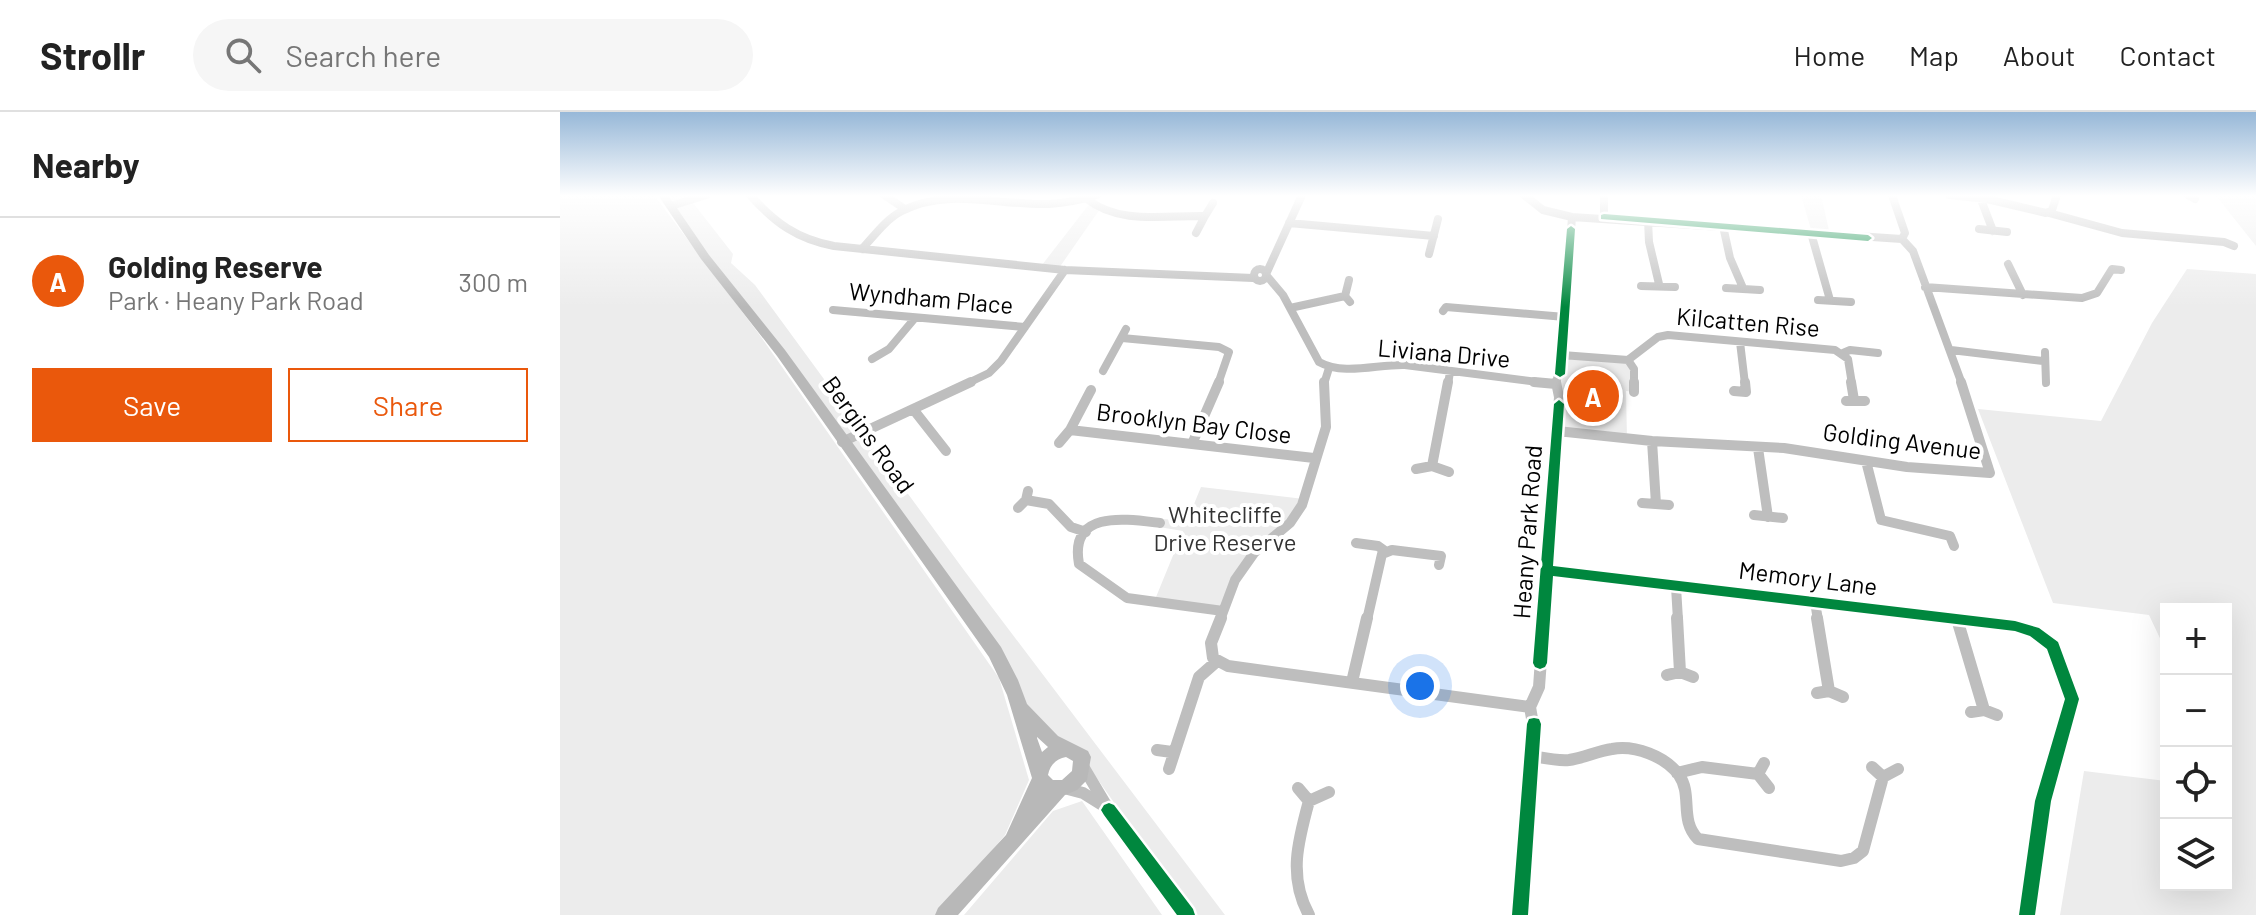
<!DOCTYPE html>
<html lang="en">
<head>
<meta charset="utf-8">
<style>
  :root { --surface:#fff; --page:#f6f6f6; --text:#222; --muted:#767676; --line:#e0e0e0; --accent:#ea580c }
  body { margin:0; font-family:Barlow,sans-serif; background:var(--page); color:var(--text) }
  .controls { position:absolute; right:24px; bottom:24px; display:grid; overflow:hidden; border-radius:0px; box-shadow:0 8px 32px #0002 }
  .controls button { width:72px; height:72px; display:grid; place-items:center; padding:0; border:0; border-bottom:2px solid var(--line); background:var(--surface); color:var(--text); font:40px sans-serif }
  .you { position:absolute; left:860px; top:574px; width:28px; height:28px; margin:-20px; border:6px solid #fff; border-radius:50%; background:#1a73e8; box-shadow:0 0 0 12px #1a73e833 }
  .badge { display:grid; place-items:center; width:52px; height:52px; border-radius:50%; background:var(--accent); color:#fff; font-size:26px; font-weight:700 }
  .pin { position:absolute; translate:-50% -50%; border:4px solid #fff; box-shadow:0 2px 8px #0006 }
  .list { margin:0; padding:0; list-style:none }
  h2 { display:flex; justify-content:space-between; align-items:center; height:104px; margin:0; padding:0 32px; font-size:34px }
  h2 small { font-size:26px; font-weight:400; color:var(--muted) }
  .list li { display:grid; grid-template-columns:52px 1fr auto; gap:24px; align-items:center; box-sizing:border-box; height:128px; padding:0 32px; border-top:2px solid var(--line) }
  .list b { display:block; font-size:30px; white-space:nowrap }
  .list p { margin:0; font-size:26px; white-space:nowrap; color:var(--muted) }
  .list em { font-size:26px; font-style:normal; color:var(--muted) }
  .actions { display:flex; gap:16px; padding:24px 32px }
  .actions a { flex:1; padding:18px 0; border:2px solid var(--accent); border-radius:0px; text-align:center; font-size:28px; color:var(--accent) }
  .actions .main { background:var(--accent); color:#fff }
  .icon { flex:none; width:44px; height:44px; fill:none; stroke:currentColor; stroke-width:2; stroke-linecap:round; stroke-linejoin:round }
  .map { position:relative; flex:none; width:1696px; height:803px; overflow:hidden }
  header { display:flex; align-items:center; gap:48px; box-sizing:border-box; height:112px; padding:0 40px; background:var(--surface); border-bottom:2px solid var(--line) }
  header strong { font-size:38px }
  nav { display:flex; gap:44px; margin-inline-start:auto; font-size:28px }
  .search { width:560px; height:72px; background:var(--page); display:flex; align-items:center; gap:20px; box-sizing:border-box; padding:0 28px; border-radius:44px; color:var(--muted); font-size:30px }
  main { display:flex }
  aside { flex:1; background:var(--surface) }
  .map>svg:first-child { display:block }
</style>
</head>
<body>
<header>
<strong>Strollr</strong>
<div class="search"><svg class="icon" aria-label="search" viewBox="0 0 24 24"><circle cx="10" cy="10" r="6"/><path d="M15 15l6 6"/></svg>Search here</div>
<nav><a>Home</a><a>Map</a><a>About</a><a>Contact</a></nav>
</header>
<main>
<aside>
<h2>Nearby<small></small></h2>
<ul class="list">
<li><span class="badge">A</span><div><b>Golding Reserve</b><p>Park · Heany Park Road</p></div><em>300 m</em></li>
</ul>
<div class="actions"><a class="main">Save</a><a>Share</a></div>
</aside>
<div class="map">
<svg width="1696" height="803" viewBox="0 0 1696 803">
  <rect width="100%" height="100%" fill="#fff"/>
  <path fill="#ececec" d="M0 83H94L199 222 439 566 469 668 445 723 378 803H0Z
    M103 83H127L173 142 171 151 195 173 406 461 665 803H633L522 645 492 629Z
    M1241 83H1261L1270 123 1252 121Z
    M1655 83H1696V134L1657 85Z
    M530 91 540 97 499 156 482 153Z
    M1627 157 1696 162V803H1500L1524 659 1606 669V773H1666V497H1606V539L1589 503 1493 491 1418 297 1541 309 1592 211Z
    M1002 243 1068 248 1074 280 1066 279 1067 327 997 319Z
    M641 375 744 387 739 399 686 450 663 499 594 490 623 419 599 415 603 407 627 409Z
    M522 689 602 803H404L493 699Z"/>
  <g fill="none" stroke-linecap="round" stroke-linejoin="round">
    <path stroke="#bebebe" stroke-width="8" d="M190 83C215 111 237 127 274 134L505 158 693 166
      M324 83 345 97
      M964 83 983 98 1012 105 1342 127
      M1044 83V105
      M1332 83 1345 121 1342 127
      M1389 83 1427 87 1486 101 1492 98 1497 83
      M1628 83 1635 87
      M1420 85 1433 119
      M527 87C559 113 606 103 645 104L653 91
      M111 94 146 83
      M1489 101 1562 121 1664 130 1674 134
      M1088 108 1089 130 1099 172
      M729 111 874 124
      M1163 114 1170 146 1183 176
      M1419 117 1447 120
      M636 121 645 104
      M1251 121 1270 188
      M1342 127 1353 139 1402 272
      M302 137C314 124 326 107 342 99 388 75 440 94 489 92 506 91 521 88 537 83
      M869 142 878 107
      M1448 152 1463 183
      M694 163a6 6 0 1 1 12 0a6 6 0 1 1-12 0Z
      M707 160 742 83
      M707 164 723 183 759 250C784 264 818 252 845 253L993 272
      M789 168 785 184 790 190
      M1081 174 1115 175
      M1365 175 1522 186 1537 181 1552 157 1561 158
      M1166 176 1200 178
      M1258 188 1291 190
      M730 196 785 184
      M273 198 465 215
      M883 199 886 195 1005 205
      M562 226 659 235 669 240 658 272
      M1180 230 1185 272
      M1391 238 1483 249
      M1485 240 1486 271
      M1283 241 1290 238 1318 241
      M1002 243 1068 248 1098 225 1108 223 1275 238 1288 247 1292 272
      M312 247 329 237 355 206
      M1068 248 1074 257V272
      M543 259 566 217
      M406 272 429 261 441 249 505 158
      M764 272 769 256
      M888 272 890 260
      M996 272 1002 243 1012 105"/>
    <path stroke="#bebebe" stroke-width="10" d="M974 270 996 272
      M1074 270V280
      M1291 270 1294 288
      M1174 279 1186 280 1185 270
      M1286 289H1305
      M353 297 386 339
      M510 318 754 346
      M997 319 1092 329 1224 336 1347 355 1430 361 1401 270
      M1092 329 1096 392
      M282 330 411 270
      M499 331 510 318 531 278
      M632 332 659 270
      M1198 336 1208 405
      M1306 349 1321 408 1390 424 1394 434
      M872 354 888 270
      M856 357 872 354 889 360
      M466 388 489 392 511 415 526 420
      M1082 391 1109 393
      M458 396 466 388 468 379
      M1194 403 1223 406
      M600 411C567 407 509 397 519 452L567 486 663 499
      M796 431 818 434 825 439
      M987 458 1402 508
      M1116 475 1118 508
      M1255 490 1258 508
      M660 508 675 468 694 441 730 411 742 393 766 315 764 270
      M807 508 822 442 832 438 881 444 879 453
      M984 508 999 285 996 270"/>
    <path stroke="#bebebe" stroke-width="12" d="M661 506 651 531 653 546 668 554 970 595
      M1117 506 1120 560
      M1257 506 1269 579
      M1385 506 1455 514 1474 520 1493 534 1512 587 1483 689 1467 803
      M1397 507 1424 598
      M1107 563 1120 560 1133 565
      M792 570 807 506
      M1257 581 1269 579 1283 585
      M1411 600 1424 598 1437 603
      M597 638 612 640
      M972 644C984 646 997 649 1009 648 1024 646 1037 639 1052 637 1075 633 1105 644 1119 663 1133 683 1119 708 1138 727L1281 749 1294 746 1303 739 1323 665
      M1204 651 1198 662 1209 676
      M1312 655 1323 665 1338 657
      M524 656 549 698 627 803
      M609 657 639 565 656 550
      M1117 661 1142 655 1198 662
      M504 676 523 681 547 696
      M738 676 749 689 769 680
      M749 689C738 729 728 765 749 803
      M960 803 974 618 970 595 979 575 984 506"/>
    <path fill="#b8b8b8" fill-rule="evenodd" d="M98 83H108L149 143 225 238 441 535 458 568 467 592 498 624 528 639 531 645 527 668 517 678 505 683 398 803H375L378 796 446 723 472 666 447 583 429 545 217 244 141 147ZM477 625 488 635 482 640 477 626ZM506 645 513 649 512 659 502 668H493L488 663C490 653 496 647 506 645Z"/>
    <defs>
      <path id="cycleway" d="M1044 102 1308 123 1312 126 1308 129 1041 107V103Z
        M1011 114 1015 117 1005 262 1000 265 995 262 1007 117Z
        M999 288 1004 292 993 454 1455 509 1479 516 1498 530 1519 587 1491 689 1475 803H1459L1475 689 1505 587 1487 537 1470 524 1455 519 993 464 987 551 985 555 980 557 975 555 973 551 994 292Z
        M974 606 979 607 981 612 968 803H952L967 612 969 607Z
        M549 691 554 693 633 797 635 803H617L544 703 541 698 544 693Z"/>
    </defs>
    <use href="#cycleway" stroke="#fff" stroke-width="5"/>
    <use href="#cycleway" fill="#00873e" fill-rule="evenodd"/>
  </g>
  <linearGradient id="sky" x2="0" y2="1"><stop stop-color="#97b8d8"/><stop offset="0.43" stop-color="#fff"/><stop offset="1" stop-color="#fff" stop-opacity="0"/></linearGradient>
  <rect width="1696" height="195" fill="url(#sky)"/>
  <g text-anchor="middle" stroke-width="8" stroke-linejoin="round" paint-order="stroke">
    <g font-size="24" fill="#000" stroke="#fff">
      <text transform="translate(371 187) rotate(5)" y="8">Wyndham Place</text>
      <text transform="translate(1188 211) rotate(5)" y="8">Kilcatten Rise</text>
      <text transform="translate(884 242) rotate(5)" y="8">Liviana Drive</text>
      <text transform="translate(634 312) rotate(7)" y="8">Brooklyn Bay Close</text>
      <text transform="translate(308 323) rotate(54)" y="8">Bergins Road</text>
      <text transform="translate(1342 330) rotate(7)" y="8">Golding Avenue</text>
      <text transform="translate(968 420) rotate(-86)" y="8">Heany Park Road</text>
      <text transform="translate(1248 467) rotate(7)" y="8">Memory Lane</text>
    </g>
    <g font-size="24" fill="#333" stroke="#fff">
      <text x="665" y="411">Whitecliffe<tspan x="665" dy="28">Drive Reserve</tspan></text>
    </g>
  </g>
</svg>
<div class="controls">
<button>+</button>
<button>−</button>
<button><svg class="icon" aria-label="locate" viewBox="0 0 24 24"><circle cx="12" cy="12" r="6"/><path d="M12 2v4M12 18v4M2 12h4M18 12h4"/></svg></button>
<button><svg class="icon" aria-label="layers" viewBox="0 0 24 24"><path d="M12 4l9 5-9 5-9-5zM3 14l9 5 9-5"/></svg></button>
</div>
<div class="you"></div>
<div class="pin badge" style="left:1033px;top:284px">A</div>
</div>
</main>
</body>
</html>
